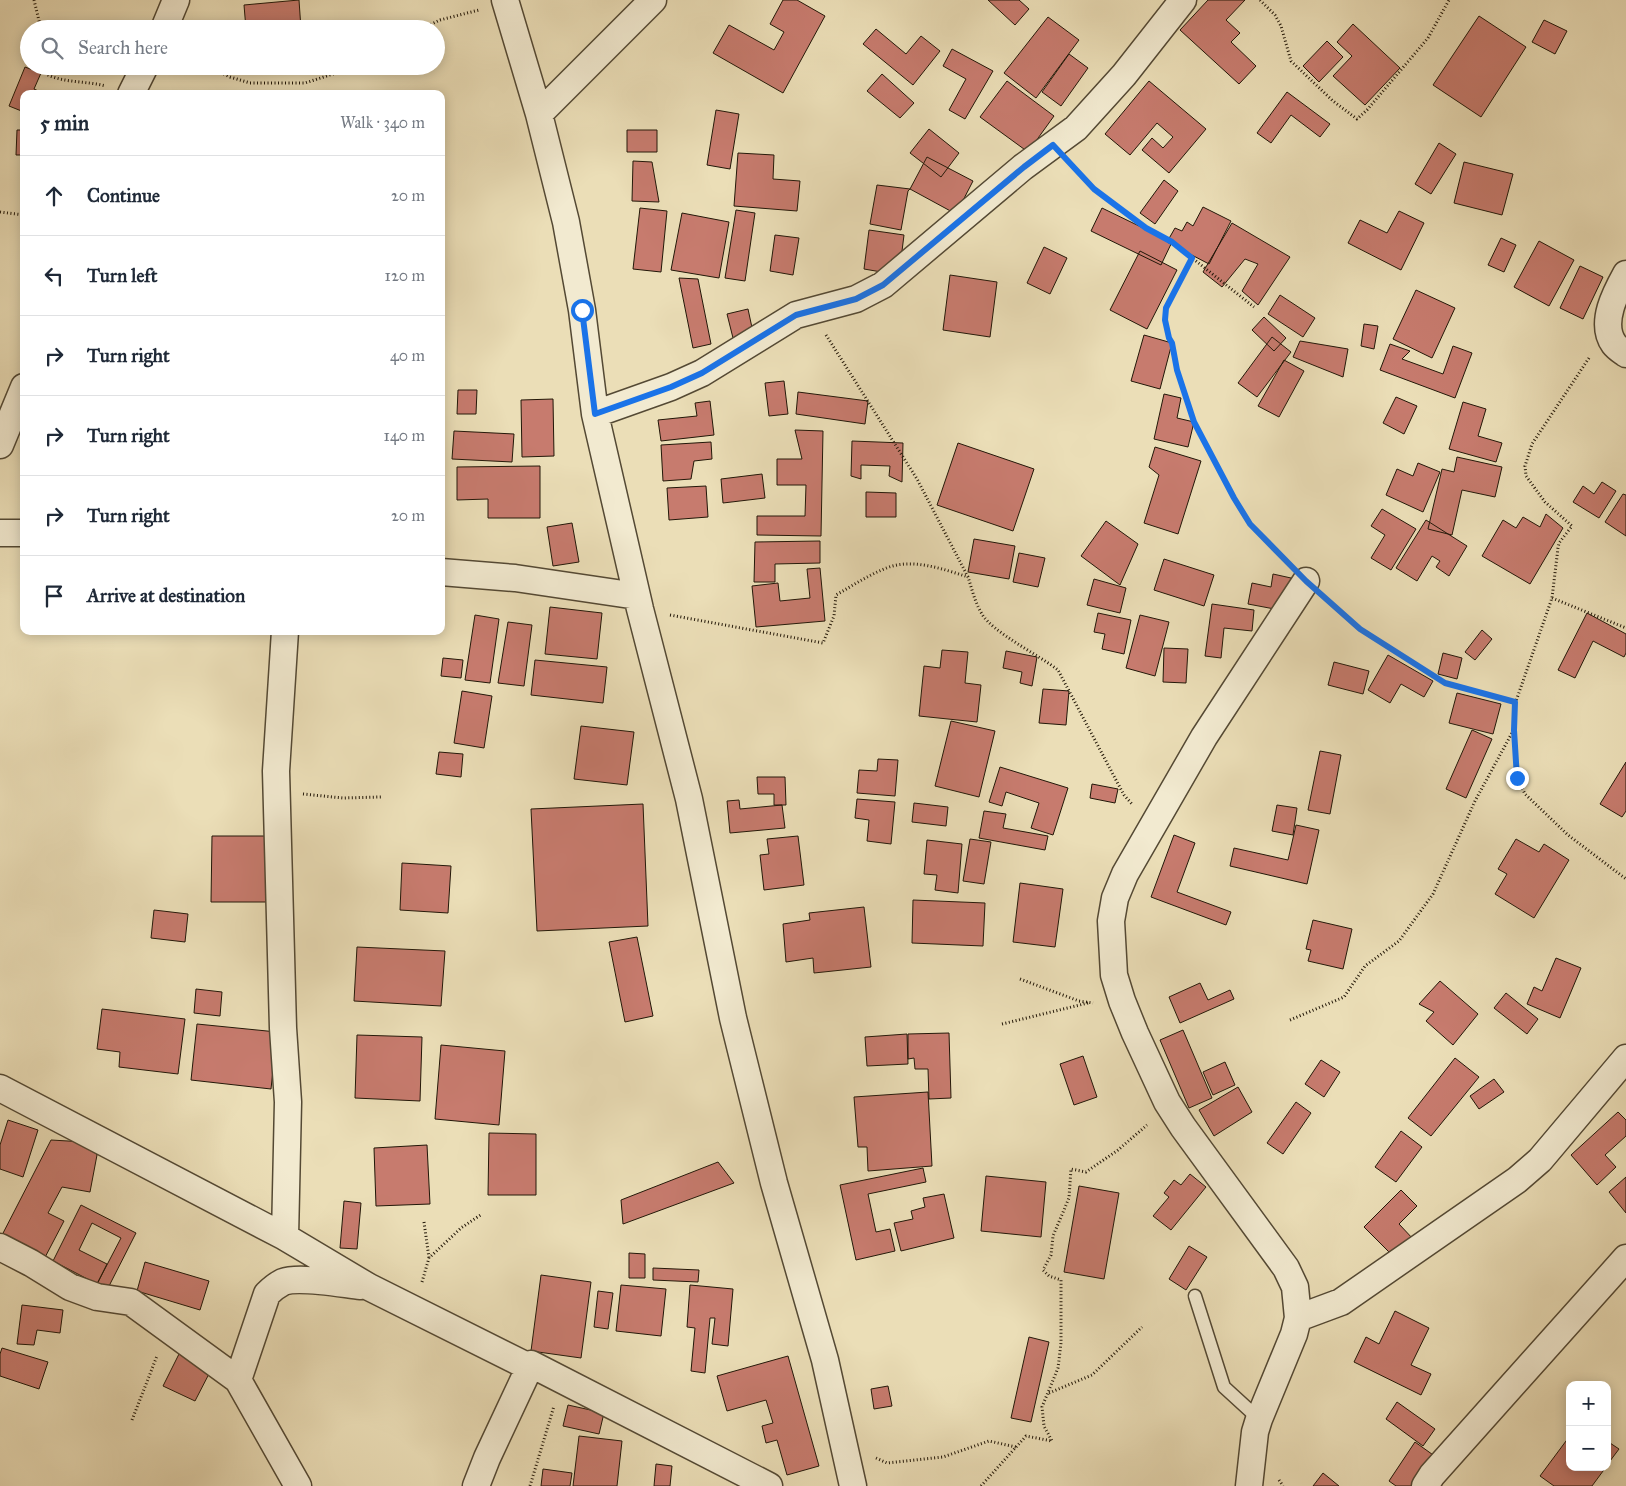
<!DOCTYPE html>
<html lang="en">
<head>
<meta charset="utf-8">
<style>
  :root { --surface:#fff; --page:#f2f2f3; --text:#1f2937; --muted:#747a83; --line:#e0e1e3 }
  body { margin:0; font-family:"IM FELL Great Primer",serif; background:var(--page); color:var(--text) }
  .controls { position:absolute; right:15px; bottom:15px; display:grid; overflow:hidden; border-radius:10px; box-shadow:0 2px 12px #0003 }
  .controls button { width:45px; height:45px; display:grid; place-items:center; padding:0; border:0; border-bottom:1px solid var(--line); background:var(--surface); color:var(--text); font:25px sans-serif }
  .stop { position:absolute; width:15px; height:15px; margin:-11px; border:4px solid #1a73e8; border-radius:50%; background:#fff }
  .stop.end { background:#1a73e8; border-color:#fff; box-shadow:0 1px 5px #0008 }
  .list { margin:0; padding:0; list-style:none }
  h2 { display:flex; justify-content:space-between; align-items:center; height:65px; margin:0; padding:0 20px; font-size:21px }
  h2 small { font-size:16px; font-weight:400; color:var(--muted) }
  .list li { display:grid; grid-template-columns:32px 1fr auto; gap:15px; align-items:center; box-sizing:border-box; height:80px; padding:0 20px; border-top:1px solid var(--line) }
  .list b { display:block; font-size:19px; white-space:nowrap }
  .list em { font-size:16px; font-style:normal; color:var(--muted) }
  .icon { flex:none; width:28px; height:28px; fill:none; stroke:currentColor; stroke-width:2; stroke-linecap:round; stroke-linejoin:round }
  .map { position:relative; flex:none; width:1626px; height:1486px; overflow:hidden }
  .search { position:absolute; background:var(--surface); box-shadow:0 2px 12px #0003; left:20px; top:20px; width:425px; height:55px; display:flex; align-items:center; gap:12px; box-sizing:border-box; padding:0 18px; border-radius:28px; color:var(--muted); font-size:19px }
  .panel { position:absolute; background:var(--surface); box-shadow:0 2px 12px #0003; left:20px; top:90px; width:425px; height:545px; border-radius:10px }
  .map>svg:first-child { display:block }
</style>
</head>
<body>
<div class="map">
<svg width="1626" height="1486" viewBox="0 0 1626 1486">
  <rect width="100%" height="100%" fill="#ebdeb7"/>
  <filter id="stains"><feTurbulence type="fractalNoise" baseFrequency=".004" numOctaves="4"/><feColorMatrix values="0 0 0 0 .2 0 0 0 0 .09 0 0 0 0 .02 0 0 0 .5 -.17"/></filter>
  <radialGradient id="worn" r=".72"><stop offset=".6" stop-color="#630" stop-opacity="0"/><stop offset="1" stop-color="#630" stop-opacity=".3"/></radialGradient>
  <path fill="#c77b6e" stroke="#221708" d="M299 0 301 29H246L244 5Z
    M783 0H797L825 16 783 93 713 53 729 25 774 50 784 32 770 24Z
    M988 0H1019L1029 9 1015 25Z
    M1208 0H1245L1226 20 1240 33 1231 42 1256 66 1239 84 1180 30Z
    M1479 16 1526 47 1481 117 1433 85Z
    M1048 17 1079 40 1036 98 1004 73Z
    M1544 20 1567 31 1555 54 1532 42Z
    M1353 24 1400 68 1365 105 1333 76 1352 56 1337 42Z
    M876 29 906 54 921 36 940 51 913 85 863 44Z
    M1327 41 1343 57 1319 82 1303 66Z
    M952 49 993 71 965 119 949 110 966 79 943 66Z
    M1069 54 1088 68 1061 106 1042 92Z
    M25 67 41 73 34 89 45 94H24V112L9 106Z
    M882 74 914 103 900 118 867 91Z
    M1007 81 1054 116 1028 152 980 117Z
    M1149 81 1206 129 1169 173 1142 150 1152 138 1163 148 1173 137 1157 123 1130 155 1105 134Z
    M1287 92 1330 124 1320 137 1291 115 1271 143 1257 133Z
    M716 110 739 114 730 169 707 165Z
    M929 129 959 153 941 177 910 153Z
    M17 130H24V155H16Z
    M627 130H657V152H627Z
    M1439 143 1456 154 1431 194 1415 184Z
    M738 153 774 155 773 179 800 181 797 211 734 206Z
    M927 157 973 181 956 214 910 189Z
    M633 161 652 162 659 202 632 201Z
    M1464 162 1513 174 1502 215 1454 203Z
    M1164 180 1178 191 1155 224 1140 213Z
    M877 185 910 189 908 191 901 230 870 224Z
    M1203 207 1231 221 1209 264 1167 242 1175 228 1182 231 1187 222 1193 226Z
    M640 208 667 211 661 272 633 269Z
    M1102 208 1172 242 1161 265 1091 231Z
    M736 210 755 213 745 281 725 278Z
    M1399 211 1424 223 1401 270 1348 243 1360 220 1387 233Z
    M682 213 729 222 719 278 671 270Z
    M1232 223 1290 257 1258 305 1242 291 1258 264 1245 259 1222 287 1203 272Z
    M869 230 904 235 899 275 864 269Z
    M775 235 799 238 793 275 770 271Z
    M1501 238 1516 245 1504 272 1488 265Z
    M1539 241 1574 260 1549 306 1514 287Z
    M1044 247 1067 258 1050 294 1027 283Z
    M1140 251 1177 270 1147 329 1110 310Z
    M1580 266 1603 277 1583 319 1560 308Z
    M950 275 997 282 990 337 943 330Z
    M679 278 698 279 711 344 693 348Z
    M1416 290 1455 308 1432 358 1393 339Z
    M1280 295 1315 318 1303 337 1268 314Z
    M748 309 754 337 734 342 727 314Z
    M1264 317 1286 338 1274 351 1252 330Z
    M1364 324 1378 326 1374 349 1361 346Z
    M1144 335 1172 343 1160 389 1131 381Z
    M1272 337 1291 352 1257 397 1238 383Z
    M1300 341 1348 349 1343 377 1293 357Z
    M1390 344 1410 351 1402 359 1443 374 1453 346 1472 353 1455 398 1380 370Z
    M1284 360 1304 371 1279 417 1258 406Z
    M784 381 788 414 769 416 765 383Z
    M458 390H477L476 414H457Z
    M798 392 868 401 865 424 796 414Z
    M1164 394 1181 398 1177 418 1194 422 1188 447 1154 439Z
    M1396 397 1417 406 1404 434 1383 423Z
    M553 399 554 456 522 457 521 400Z
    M710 401 714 435 661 441 658 420 697 416 695 403Z
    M1463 402 1486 409 1478 436 1502 443 1496 462 1449 449Z
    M795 430 823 431 821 536 757 535V516H805L806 485H777V459H802Z
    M454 431 514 434 512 462 452 459Z
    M852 441 903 443 902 482 889 476 890 466 861 465V479L851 476Z
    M711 442 712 459 694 461 691 479 663 481 661 445Z
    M958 443 1034 469 1013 531 937 505Z
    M1155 447 1201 461 1178 534 1144 523 1159 475 1149 467Z
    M1457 457 1502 467 1495 497 1462 490 1452 535 1428 529 1442 469 1454 472Z
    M1418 463 1440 472 1423 512 1386 495 1397 469 1413 476Z
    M540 466V518H488V499L457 500V467Z
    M762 474 765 498 723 503 721 479Z
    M1602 482 1616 491 1599 518 1573 502 1583 486 1594 494Z
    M706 486 708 517 669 520 667 488Z
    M866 492 896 493V517H866Z
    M1623 494 1626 495V536L1605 522Z
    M1382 509 1416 529 1391 570 1371 558 1385 535 1371 526Z
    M1546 514 1563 528 1530 584 1482 556 1503 520 1516 528 1523 517 1540 527Z
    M1426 520 1467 546 1449 576 1436 567 1440 561 1432 556 1417 581 1396 568Z
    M1106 521 1138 544 1120 585 1081 556Z
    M572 523 579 562 553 566 547 527Z
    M974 539 1015 546 1009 579 968 572Z
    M820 541V563L775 564V582H754L755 542Z
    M1019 553 1045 558 1038 587 1013 582Z
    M1164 559 1214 575 1204 606 1154 590Z
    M820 568 825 621 756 627 752 586 778 583 780 601 810 598 807 569Z
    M1273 574 1291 578 1285 611 1248 604 1252 583 1271 587Z
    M1094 579 1126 588 1120 613 1087 605Z
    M1212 604 1254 610 1252 631 1224 628 1221 658 1205 656Z
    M550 607 602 613 597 659 545 654Z
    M1098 613 1131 620 1124 654 1102 649 1105 634 1094 632Z
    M1587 613 1626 634V653L1624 657 1593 641 1575 678 1558 670Z
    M475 615 499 619 490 683 465 680Z
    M1140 615 1169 622 1155 676 1126 668Z
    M508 622 532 625 524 686 498 683Z
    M1482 630 1492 639 1475 660 1465 652Z
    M1164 648 1188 649 1186 683 1163 682Z
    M942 650 968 652 965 683 981 685 977 722 919 716 924 666 940 668Z
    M1006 651 1037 657 1032 686 1020 683 1022 672 1003 668Z
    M1443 653 1462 658 1457 679 1438 674Z
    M1388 655 1433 681 1424 697 1401 684 1390 703 1368 690Z
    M443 658 463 660 461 678 441 676Z
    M535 660 607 667 603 703 531 695Z
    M1334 662 1369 671 1363 694 1328 685Z
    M1043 689 1069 691 1066 725 1039 723Z
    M462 691 492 696 484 748 454 743Z
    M1457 693 1501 704 1493 734 1449 723Z
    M951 721 995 731 979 797 935 786Z
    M581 726 634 732 627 785 574 779Z
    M1472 730 1492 739 1466 798 1446 789Z
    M1320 751 1341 755 1330 814 1308 810Z
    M439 752 463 754 461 777 436 774Z
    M878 759 898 760 895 796 857 793 859 770 877 771Z
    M1626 762V811L1622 817 1600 804Z
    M1000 767 1068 788 1053 835 1031 828 1039 803 1006 792 1002 806 989 802Z
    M757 777H785L786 805H774V794H758Z
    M1092 784 1118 789 1115 803 1090 798Z
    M857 799 895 802 891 844 867 841 869 820 855 818Z
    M739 800 740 809 782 805 785 828 730 833 727 801Z
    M914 803 948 807 946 826 912 822Z
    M643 804 648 926 537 931 531 809Z
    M1277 805 1297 808 1293 835 1272 831Z
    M984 811 1006 814 1003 828 1048 836 1045 850 979 838Z
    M1296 825 1319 830 1307 884 1230 866 1234 848 1288 860Z
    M1174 835 1195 843 1177 892 1231 912 1226 925 1151 897Z
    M212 836H271L270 902H211Z
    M798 836 804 885 764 890 760 855 769 854 767 839Z
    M970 839 991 842 984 884 963 881Z
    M1516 839 1539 852 1544 844 1569 860 1534 918 1495 894 1507 874 1498 869Z
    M927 840 962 844 958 893 935 890 937 875 924 874Z
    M402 863 451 866 448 913 400 910Z
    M1020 883 1063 889 1055 947 1013 942Z
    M913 900 985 903 983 946 912 943Z
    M864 907 871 967 814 973 813 958 786 962 783 924 810 920 809 913Z
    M154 910 188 914 185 942 151 938Z
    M1313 920 1352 929 1343 969 1308 961 1311 950 1306 949Z
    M637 937 653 1016 625 1022 609 942Z
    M357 947 445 951 441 1006 354 1001Z
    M1556 958 1581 968 1560 1018 1527 1004 1534 987 1542 991Z
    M1440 981 1478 1014 1453 1045 1426 1021 1434 1012 1419 1004Z
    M1200 983 1208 1000 1230 990 1234 999 1180 1023 1169 997Z
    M196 989 222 992 220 1016 194 1013Z
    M1506 993 1538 1019 1527 1034 1494 1008Z
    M102 1009 185 1019 178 1074 119 1067 120 1052 97 1049Z
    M197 1024 277 1032 271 1089 191 1080Z
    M1183 1030 1212 1098 1189 1108 1160 1040Z
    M949 1033 951 1098 929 1099 928 1069H915L914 1058 908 1059V1034Z
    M907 1034 908 1064 867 1066 865 1037Z
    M357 1035 422 1037 420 1101 355 1098Z
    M441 1045 505 1051 499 1125 435 1119Z
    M1083 1056 1097 1097 1074 1105 1060 1064Z
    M1455 1058 1479 1077 1431 1136 1408 1118Z
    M1321 1060 1340 1072 1324 1097 1305 1084Z
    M1225 1062 1235 1085 1213 1095 1203 1072Z
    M1494 1079 1504 1092 1479 1109 1470 1096Z
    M1238 1087 1252 1112 1214 1136 1199 1110Z
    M928 1092 932 1166 868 1171 867 1147H858L854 1097Z
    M1296 1102 1311 1113 1283 1154 1267 1143Z
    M1618 1112 1626 1120V1136L1605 1155 1616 1167 1597 1185 1571 1155Z
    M8 1120 38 1130 23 1177 0 1169V1145Z
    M1401 1131 1422 1147 1396 1182 1375 1167Z
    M489 1133 536 1134V1195H488Z
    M51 1140 85 1142 97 1155 90 1192 62 1187 48 1213 64 1221 41 1265 0 1239Z
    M427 1145 430 1204 376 1206 374 1148Z
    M718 1162 734 1183 623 1224 621 1200Z
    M923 1168 926 1182 868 1194 876 1232 890 1229 895 1251 856 1260 840 1185Z
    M1190 1174 1206 1187 1171 1230 1153 1216 1169 1197 1164 1193 1174 1180 1181 1185Z
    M986 1176 1046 1182 1041 1237 981 1231Z
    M1626 1177V1213L1609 1192Z
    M1079 1186 1119 1193 1104 1279 1064 1272Z
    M1401 1190 1417 1206 1399 1224 1414 1240 1396 1259 1364 1227Z
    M944 1194 954 1238 901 1251 894 1223 913 1219 911 1211 925 1207 923 1198Z
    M344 1201 361 1203 357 1249 340 1248Z
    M81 1205 136 1233 107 1290 97 1284 121 1238 92 1223 79 1250 107 1264 97 1284 53 1261Z
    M1189 1246 1207 1257 1186 1290 1169 1279Z
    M629 1253 645 1254V1278H629Z
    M145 1262 209 1281 200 1310 137 1291Z
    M653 1268 699 1270 698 1282 653 1280Z
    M541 1275 591 1282 581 1358 531 1351Z
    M621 1285 666 1289 661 1336 616 1331Z
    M690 1285 733 1289 728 1346 712 1344 715 1318H710L705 1373 691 1371 695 1328 687 1327Z
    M598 1291 613 1293 608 1329 594 1327Z
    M22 1305 63 1310 60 1333 37 1330 34 1345 17 1344Z
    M1395 1311 1429 1328 1411 1365 1431 1374 1421 1395 1354 1362 1366 1337 1379 1344Z
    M1029 1337 1049 1342 1031 1422 1011 1418Z
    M2 1348 48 1362 39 1389 0 1376V1354Z
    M180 1352 212 1368 195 1401 163 1386Z
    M788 1356 819 1466 787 1475 777 1440 766 1443 762 1426 773 1423 766 1400 727 1411 717 1376Z
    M888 1386 892 1406 874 1409 871 1389Z
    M1397 1402 1435 1429 1423 1446 1386 1419Z
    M568 1405 604 1413 599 1434 563 1426Z
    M579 1436 622 1441 617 1486H573Z
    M1569 1437 1570 1467H1606L1592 1486H1554L1540 1476Z
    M1607 1441 1619 1449 1607 1465Z
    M1415 1442 1436 1457 1416 1486H1396L1389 1481Z
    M656 1464 672 1466 670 1486H654Z
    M543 1469 572 1473 570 1486H541Z
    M1323 1473 1339 1486H1313Z"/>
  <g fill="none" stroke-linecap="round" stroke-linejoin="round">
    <defs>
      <path id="lane" d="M1195 1296 1224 1387 1259 1419"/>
      <path id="street" d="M505 0 539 114 566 222 582 310 595 414 640 609 689 799 733 1018 774 1183 825 1360 853 1486
        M164 29 176 0
        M131 94 145 66
        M539 114 653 0
        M1626 274C1616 292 1599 323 1614 344 1617 348 1622 351 1626 354
        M595 414 671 387 702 373 796 315 856 299 883 285 1023 167 1076 128 1124 75 1183 0
        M0 445 24 387
        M0 533H24
        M441 572 515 578 637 596
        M0 1088 285 1237 369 1287 527 1366 531 1364 769 1486
        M285 1237 288 1102 283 1028 276 771 285 631
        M0 1247 31 1263 70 1287 97 1297 131 1302 238 1380 298 1486
        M1298 1318 1341 1302 1517 1180 1540 1160 1626 1058
        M238 1380 267 1294C272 1289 277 1285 283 1282 299 1276 342 1284 361 1286
        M476 1486 487 1458 531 1364
        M1249 1486 1255 1432 1259 1419 1294 1334 1298 1318 1295 1287 1286 1268 1183 1127 1167 1102 1135 1033 1122 1001 1114 975 1111 921 1115 898 1125 874 1204 737 1306 581
        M1425 1486 1432 1475 1626 1258"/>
    </defs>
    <use href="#lane" stroke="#544934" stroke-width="15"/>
    <use href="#street" stroke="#544934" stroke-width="29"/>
    <path stroke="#221708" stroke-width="3" stroke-dasharray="1 2.5" stroke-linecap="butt" d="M34 0 41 29
      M1260 0 1275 15 1281 26 1291 61 1333 101 1357 119 1367 110 1428 38 1449 0
      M421 29 440 20 479 10
      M43 66 46 74C63 83 87 81 106 86
      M208 66 230 77 250 83H305L336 73 346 66
      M1072 165 1094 189 1146 228 1172 242 1254 307
      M0 212 24 215
      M1192 258 1166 308 1165 320 1169 338 1172 343 1177 370 1194 422 1234 498 1250 524 1287 562
      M826 335 917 479 968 577C972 589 975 603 982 614 992 632 1039 655 1058 670L1116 780 1124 795 1132 804
      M1589 358 1532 444 1525 466 1526 476 1545 502 1572 526 1559 543 1558 548 1552 598 1515 704 1514 730 1517 778 1525 794 1568 835 1626 879
      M1552 598 1626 628
      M1328 600 1360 629 1445 683 1515 702V704
      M670 615 823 643 834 616 836 595C852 586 867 576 884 569 910 557 943 569 968 577
      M303 794 343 798 381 797
      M1020 979 1079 1001 1093 1003
      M1290 1020 1344 997 1365 966 1399 941 1433 894 1475 801 1513 731
      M1002 1024 1088 1003
      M424 1222 429 1258
      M422 1282 429 1258 461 1228 482 1214
      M1049 1393 1092 1375 1142 1327
      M132 1420 157 1356
      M876 1458 887 1463 943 1457 989 1441 1016 1447
      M1279 1480 1283 1486
      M530 1486 554 1406
      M981 1486 1026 1436 1052 1441 1044 1426 1042 1407 1058 1368 1061 1343V1280L1049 1276 1043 1270 1051 1255 1053 1236 1069 1198 1071 1169 1086 1172 1118 1150 1147 1125"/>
    <use href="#lane" stroke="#f2ead0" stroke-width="12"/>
    <use href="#street" stroke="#f2ead0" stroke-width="26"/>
  </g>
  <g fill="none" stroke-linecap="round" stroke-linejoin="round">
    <path stroke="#1a73e8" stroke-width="6" d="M582 310 595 414 671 387 702 373 796 315 856 299 883 285 1024 167 1053 145 1094 189 1146 228 1172 242 1192 258 1166 308 1165 320 1169 338 1172 343 1177 370 1194 422 1234 498 1250 524 1306 581 1360 629 1445 683 1515 702 1514 730 1517 778"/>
  </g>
  <rect width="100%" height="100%" filter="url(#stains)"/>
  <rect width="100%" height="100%" fill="url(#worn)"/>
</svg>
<div class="controls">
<button>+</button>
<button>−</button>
</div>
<div class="stop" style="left:582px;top:310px"></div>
<div class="stop end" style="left:1517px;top:778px"></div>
<div class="search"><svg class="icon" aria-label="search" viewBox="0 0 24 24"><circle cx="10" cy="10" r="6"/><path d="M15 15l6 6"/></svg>Search here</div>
<section class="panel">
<h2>5 min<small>Walk · 340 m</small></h2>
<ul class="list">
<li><svg class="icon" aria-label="ahead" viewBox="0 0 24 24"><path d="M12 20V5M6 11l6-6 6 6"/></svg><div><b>Continue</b></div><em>20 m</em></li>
<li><svg class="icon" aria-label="left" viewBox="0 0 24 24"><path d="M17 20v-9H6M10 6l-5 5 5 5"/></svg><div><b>Turn left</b></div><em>120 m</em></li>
<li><svg class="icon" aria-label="right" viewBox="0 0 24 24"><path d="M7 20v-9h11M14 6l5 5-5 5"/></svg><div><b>Turn right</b></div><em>40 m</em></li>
<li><svg class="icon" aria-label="right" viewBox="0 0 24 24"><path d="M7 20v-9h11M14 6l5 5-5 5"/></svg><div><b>Turn right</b></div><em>140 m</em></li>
<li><svg class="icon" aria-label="right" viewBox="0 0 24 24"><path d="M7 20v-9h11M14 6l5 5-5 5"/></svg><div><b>Turn right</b></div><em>20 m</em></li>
<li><svg class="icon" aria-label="arrive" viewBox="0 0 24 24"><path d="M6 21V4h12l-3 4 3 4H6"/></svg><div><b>Arrive at destination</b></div></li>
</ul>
</section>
</div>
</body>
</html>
